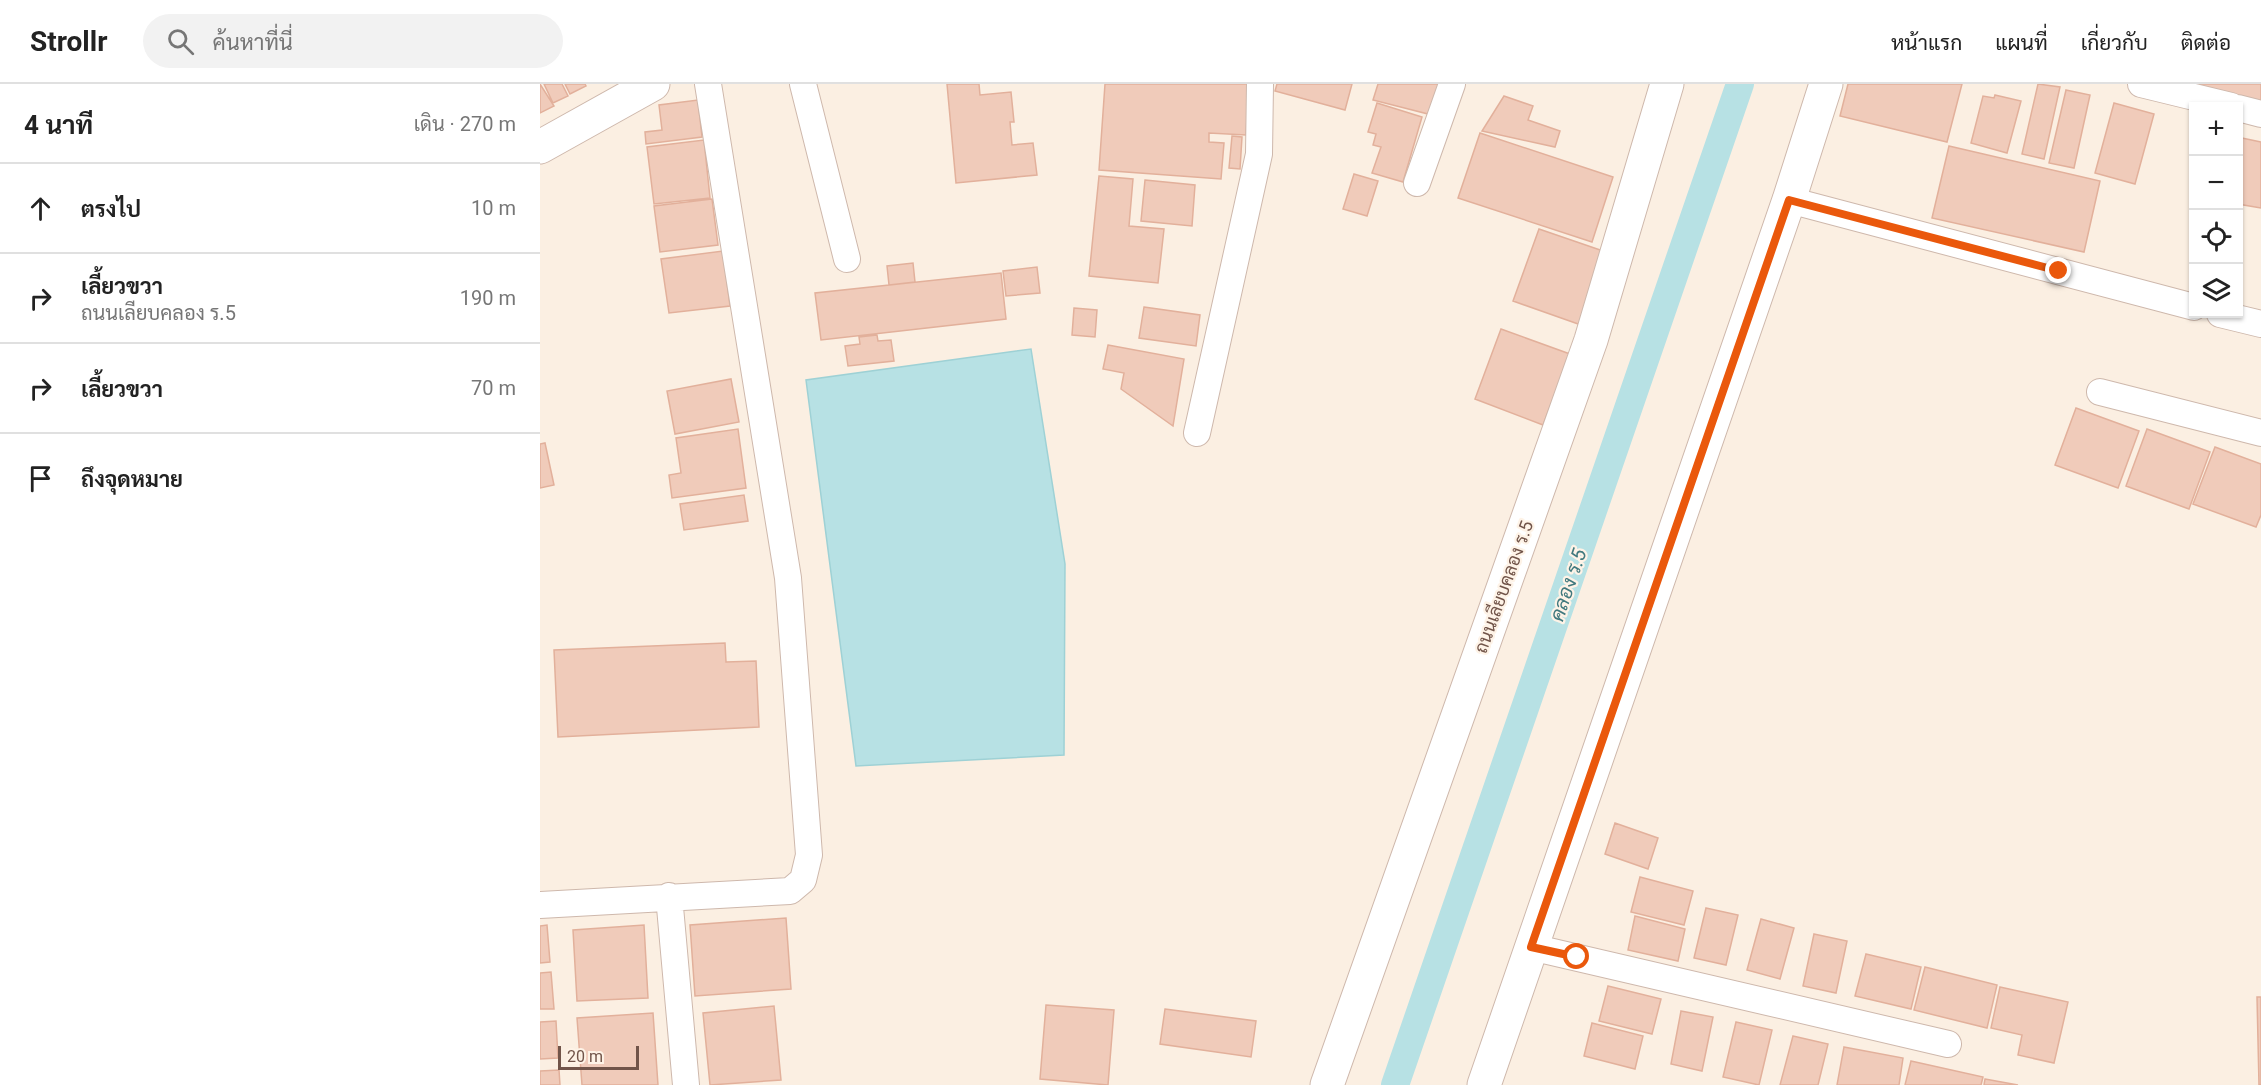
<!DOCTYPE html>
<html lang="th">
<head>
<meta charset="utf-8">
<style>
  :root { --surface:#fff; --page:#f2f2f2; --text:#222; --muted:#767676; --line:#e0e0e0 }
  body { margin:0; font-family:Roboto,Sarabun,sans-serif; background:var(--page); color:var(--text) }
  .controls { position:absolute; right:18px; top:18px; display:grid; overflow:hidden; border-radius:0px; box-shadow:0 2px 4px #0004 }
  .controls button { width:54px; height:54px; display:grid; place-items:center; padding:0; border:0; border-bottom:2px solid var(--line); background:var(--surface); color:var(--text); font:30px sans-serif }
  .scale { position:absolute; left:18px; bottom:15px; width:81px; box-sizing:border-box; padding-left:6px; border:3px solid #715449; border-top:0; font-size:16px; line-height:21px; white-space:nowrap; color:#715449; -webkit-text-stroke:4px #fef3e7; paint-order:stroke }
  .stop { position:absolute; width:18px; height:18px; margin:-14px; border:4px solid #ea580c; border-radius:50%; background:#fff }
  .stop.end { background:#ea580c; border-color:#fff; box-shadow:0 2px 6px #0008 }
  .list { margin:0; padding:0; list-style:none }
  h2 { display:flex; justify-content:space-between; align-items:center; height:78px; margin:0; padding:0 24px; font-size:26px }
  h2 small { font-size:20px; font-weight:400; color:var(--muted) }
  .list li { display:grid; grid-template-columns:39px 1fr auto; gap:18px; align-items:center; box-sizing:border-box; height:90px; padding:0 24px; border-top:2px solid var(--line) }
  .list b { display:block; font-size:22px; white-space:nowrap }
  .list p { margin:0; font-size:20px; white-space:nowrap; color:var(--muted) }
  .list em { font-size:20px; font-style:normal; color:var(--muted) }
  .icon { flex:none; width:33px; height:33px; fill:none; stroke:currentColor; stroke-width:2; stroke-linecap:round; stroke-linejoin:round }
  .map { position:relative; flex:none; width:1721px; height:1001px; overflow:hidden }
  header { display:flex; align-items:center; gap:36px; box-sizing:border-box; height:84px; padding:0 30px; background:var(--surface); border-bottom:2px solid var(--line) }
  header strong { font-size:28px }
  nav { display:flex; gap:33px; margin-inline-start:auto; font-size:21px }
  .search { width:420px; height:54px; background:var(--page); display:flex; align-items:center; gap:15px; box-sizing:border-box; padding:0 21px; border-radius:33px; color:var(--muted); font-size:22px }
  main { display:flex }
  aside { flex:1; background:var(--surface) }
  .map>svg:first-child { display:block }
</style>
</head>
<body>
<header>
<strong>Strollr</strong>
<div class="search"><svg class="icon" aria-label="search" viewBox="0 0 24 24"><circle cx="10" cy="10" r="6"/><path d="M15 15l6 6"/></svg>ค้นหาที่นี่</div>
<nav><a>หน้าแรก</a><a>แผนที่</a><a>เกี่ยวกับ</a><a>ติดต่อ</a></nav>
</header>
<main>
<aside>
<h2>4 นาที<small>เดิน · 270 m</small></h2>
<ul class="list">
<li><svg class="icon" aria-label="ahead" viewBox="0 0 24 24"><path d="M12 20V5M6 11l6-6 6 6"/></svg><div><b>ตรงไป</b></div><em>10 m</em></li>
<li><svg class="icon" aria-label="right" viewBox="0 0 24 24"><path d="M7 20v-9h11M14 6l5 5-5 5"/></svg><div><b>เลี้ยวขวา</b><p>ถนนเลียบคลอง ร.5</p></div><em>190 m</em></li>
<li><svg class="icon" aria-label="right" viewBox="0 0 24 24"><path d="M7 20v-9h11M14 6l5 5-5 5"/></svg><div><b>เลี้ยวขวา</b></div><em>70 m</em></li>
<li><svg class="icon" aria-label="arrive" viewBox="0 0 24 24"><path d="M6 21V4h12l-3 4 3 4H6"/></svg><div><b>ถึงจุดหมาย</b></div></li>
</ul>
</aside>
<div class="map">
<svg width="1721" height="1001" viewBox="0 0 1721 1001">
  <rect width="100%" height="100%" fill="#fbefe2"/>
  <path fill="#b7e1e4" stroke="#9ed1d5" stroke-width="1.5" d="M491 265 525 480 524 671 316 682 266 296Z"/>
  <g fill="none" stroke-linecap="round" stroke-linejoin="round">
    <path stroke="#b7e1e4" stroke-width="28" d="M855 1001 1200 0"/>
  </g>
  <path fill="#f0cbba" stroke="#e2b09b" stroke-width="1.5" d="M0 0 14 22 0 29Z
    M4 0H22L28 12 13 19Z
    M25 0H45L46 2 30 10Z
    M407 0H439L440 11 471 8 474 38H470L472 61 493 59 497 91 416 99Z
    M565 0H709L706 51 669 49V58L684 59 681 95 559 86Z
    M737 0H812L805 26 735 7Z
    M838 0H900L892 31 833 16Z
    M1308 0H1422L1407 58 1300 32Z
    M1498 0 1520 3 1504 75 1482 70Z
    M1646 0H1721V19Z
    M1526 6 1550 11 1534 84 1509 79Z
    M1455 11 1481 17 1467 69 1431 59 1443 12 1454 14Z
    M964 12 993 22 988 36 1020 47 1015 63 942 47Z
    M158 16 162 53 106 60 105 48 122 46 119 21Z
    M837 19 882 33 863 98 832 89 841 63 833 61 836 50 828 48Z
    M1574 19 1614 30 1595 100 1555 89Z
    M940 49 1073 93 1052 158 918 114Z
    M692 52 702 53 700 85 689 84Z
    M1702 54 1721 58V124L1698 120V70Z
    M164 56 170 114 114 120 107 63Z
    M1409 62 1560 97 1544 168 1392 134Z
    M814 90 838 97 827 132 803 125Z
    M559 92 593 95 589 142 624 145 618 199 549 192Z
    M605 96 655 101 652 142 601 137Z
    M172 115 178 161 120 168 114 122Z
    M999 145 1066 168 1041 241 973 217Z
    M183 167 190 222 129 229 121 175Z
    M373 179 375 198 349 201 347 182Z
    M497 183 500 209 466 212 463 187Z
    M461 189 466 235 281 256 275 209Z
    M604 223 660 231 656 262 599 254Z
    M534 224 557 226 555 253 532 251Z
    M961 245 1030 270 1003 341 935 315Z
    M337 251 338 257 351 256 354 277 308 282 305 262 320 260 319 253Z
    M568 261 644 275 633 342 581 305 584 289 563 285Z
    M191 295 199 338 135 350 127 307Z
    M1536 324 1599 347 1578 404 1515 381Z
    M198 345 206 404 132 414 129 391 141 389 136 354Z
    M1607 345 1670 368 1649 425 1586 402Z
    M5 359 14 401 0 404V360Z
    M1675 363 1721 380V431L1716 443 1653 420Z
    M204 411 208 437 144 446 140 420Z
    M185 559 186 578 216 577 219 643 18 653 14 566Z
    M1075 739 1118 754 1108 785 1065 770Z
    M1100 793 1153 807 1144 841 1091 828Z
    M1166 824 1198 831 1186 881 1154 874Z
    M1095 832 1145 845 1138 877 1088 866Z
    M246 834 251 905 155 912 150 841Z
    M1221 835 1254 844 1240 895 1207 886Z
    M7 841 10 878 0 879V842Z
    M104 841 108 914 37 917 33 846Z
    M1274 850 1307 857 1296 909 1263 902Z
    M1326 870 1381 883 1371 925 1315 912Z
    M1385 883 1457 901 1447 944 1374 926Z
    M11 888 14 925H0V889Z
    M1068 902 1121 915 1112 950 1059 937Z
    M1460 903 1528 918 1514 979 1478 971 1482 951 1451 944Z
    M1717 913H1721V1001H1719Z
    M506 921 574 926 568 1001 500 995Z
    M234 922 241 996 170 1001 163 929Z
    M625 925 716 937 711 973 620 960Z
    M1141 927 1173 933 1162 987 1131 980Z
    M113 929 118 1001H42L37 934Z
    M16 937 18 974 0 975V938Z
    M1196 938 1232 946 1219 1001 1183 993Z
    M1052 939 1103 952 1095 985 1044 972Z
    M1253 952 1288 960 1278 1001H1240Z
    M1304 963 1363 974 1359 1001H1297Z
    M1371 977 1443 993 1441 1001H1365Z
    M19 986 20 1001H0V987Z
    M1445 995 1478 1001H1444Z"/>
  <g fill="none" stroke-linecap="round" stroke-linejoin="round">
    <defs>
      <path id="minor" d="M263 0 307 175
        M1601 0 1691 22
        M1698 24 1721 30
        M877 99 912 0
        M1249 116 1654 223
        M1680 230 1721 240
        M1560 308 1721 349
        M657 349 719 70 720 0
        M129 812 146 1001
        M0 821 250 807 263 796 269 771 248 494 168 0
        M991 863 1408 960"/>
      <path id="tertiary" d="M0 63 113 0
        M787 1001 1051 256 1127 0
        M944 1001 1249 116 1286 0"/>
    </defs>
    <use href="#minor" stroke="#ceb8ac" stroke-width="28"/>
    <use href="#tertiary" stroke="#ceb8ac" stroke-width="35"/>
    <use href="#minor" stroke="#fff" stroke-width="26"/>
    <use href="#tertiary" stroke="#fff" stroke-width="33"/>
  </g>
  <g fill="none" stroke-linecap="round" stroke-linejoin="round">
    <path stroke="#ea580c" stroke-width="8" d="M1037 873 991 863 1249 116 1519 187"/>
  </g>
  <g text-anchor="middle" stroke-width="4.5" stroke-linejoin="round" paint-order="stroke">
    <g font-size="18" fill="#715449" stroke="#fef3e7">
      <text transform="translate(964 503) rotate(-70)" y="6">ถนนเลียบคลอง ร.5</text>
    </g>
    <g font-size="20" font-style="italic" fill="#41797e" stroke="#fef3e7">
      <text transform="translate(1028 501) rotate(-71)" y="7">คลอง ร.5</text>
    </g>
  </g>
</svg>
<div class="controls">
<button>+</button>
<button>−</button>
<button><svg class="icon" aria-label="locate" viewBox="0 0 24 24"><circle cx="12" cy="12" r="6"/><path d="M12 2v4M12 18v4M2 12h4M18 12h4"/></svg></button>
<button><svg class="icon" aria-label="layers" viewBox="0 0 24 24"><path d="M12 4l9 5-9 5-9-5zM3 14l9 5 9-5"/></svg></button>
</div>
<div class="scale">20 m</div>
<div class="stop" style="left:1037px;top:873px"></div>
<div class="stop end" style="left:1519px;top:187px"></div>
</div>
</main>
</body>
</html>
